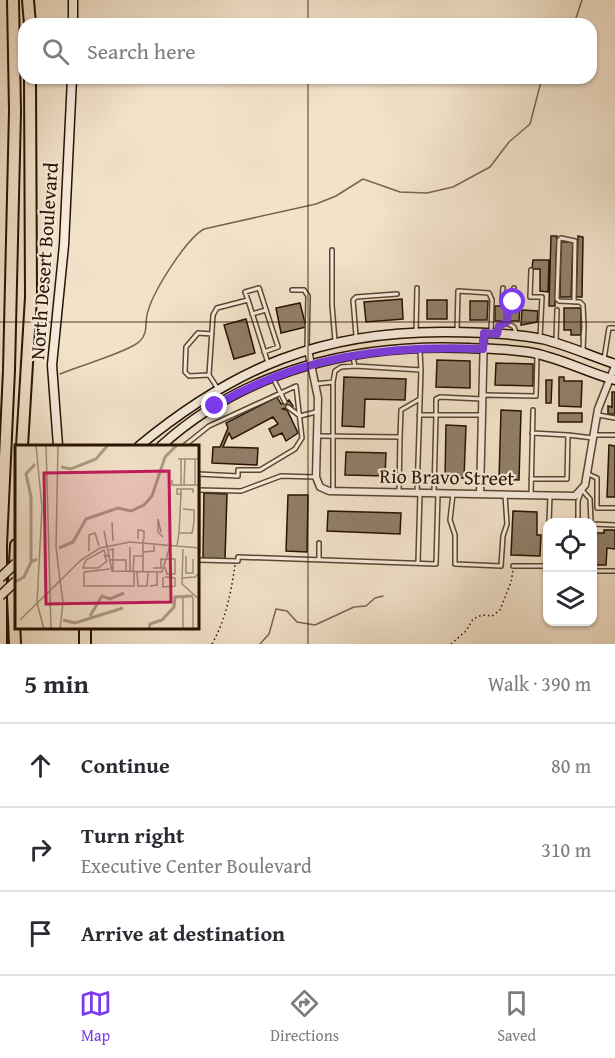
<!DOCTYPE html>
<html lang="en">
<head>
<meta charset="utf-8">
<style>
  :root { --surface:#fff; --page:#f7f7f7; --text:#2b2b33; --muted:#7c7c81; --line:#e1e1e2; --accent:#7c3aed }
  body { margin:0; font-family:"Gentium Book Plus",serif; background:var(--page); color:var(--text) }
  .controls { position:absolute; right:18px; bottom:18px; display:grid; overflow:hidden; border-radius:12px; box-shadow:0 2px 4px #0004 }
  .controls button { width:54px; height:54px; display:grid; place-items:center; padding:0; border:0; border-bottom:2px solid var(--line); background:var(--surface); color:var(--text); font:30px sans-serif }
  .stop { position:absolute; width:18px; height:18px; margin:-14px; border:4px solid #7c3aed; border-radius:50%; background:#fff }
  .stop.end { background:#7c3aed; border-color:#fff; box-shadow:0 2px 6px #0008 }
  .list { margin:0; padding:0; list-style:none }
  h2 { display:flex; justify-content:space-between; align-items:center; height:78px; margin:0; padding:0 24px; font-size:26px }
  h2 small { font-size:20px; font-weight:400; color:var(--muted) }
  .list li { display:grid; grid-template-columns:39px 1fr auto; gap:18px; align-items:center; box-sizing:border-box; height:84px; padding:0 24px; border-top:2px solid var(--line) }
  .list b { display:block; font-size:22px; white-space:nowrap }
  .list p { margin:0; font-size:20px; white-space:nowrap; color:var(--muted) }
  .list em { font-size:20px; font-style:normal; color:var(--muted) }
  .icon { flex:none; width:33px; height:33px; fill:none; stroke:currentColor; stroke-width:2; stroke-linecap:round; stroke-linejoin:round }
  .map { position:relative; flex:none; width:615px; height:644px; overflow:hidden }
  .search { position:absolute; background:var(--surface); box-shadow:0 2px 4px #0004; left:18px; right:18px; top:18px; height:66px; display:flex; align-items:center; gap:15px; box-sizing:border-box; padding:0 21px; border-radius:18px; color:var(--muted); font-size:22px }
  .sheet { height:330px; background:var(--surface) }
  nav { display:flex; justify-content:space-around; align-items:center; box-sizing:border-box; height:84px; border-top:2px solid var(--line); background:var(--surface); font-size:16px; color:var(--muted) }
  nav a { display:grid; justify-items:center; gap:3px }
  nav .on { color:var(--accent) }
  .map>svg:first-child { display:block }
</style>
</head>
<body>
<div class="map">
<svg width="615" height="644" viewBox="0 0 615 644">
  <rect width="100%" height="100%" fill="#f2e2ca"/>
  <filter id="stains"><feTurbulence type="fractalNoise" baseFrequency=".00333" numOctaves="4"/><feColorMatrix values="0 0 0 0 .2 0 0 0 0 .09 0 0 0 0 .02 0 0 0 .5 -.17"/></filter>
  <radialGradient id="worn" r=".72"><stop offset=".6" stop-color="#630" stop-opacity="0"/><stop offset="1" stop-color="#630" stop-opacity=".3"/></radialGradient>
  <g fill="none" stroke-linecap="round" stroke-linejoin="round">
    <path stroke="#786450" stroke-width="1.5" d="M574 24 582 0
      M60 374C76 367 131 351 140 341 149 332 144 322 148 311 154 290 186 239 204 229L316 204 336 196 363 179 400 192 427 193 453 187 490 167 509 142 530 124 542 78
      M260 644 269 634 276 609 287 611 297 622 315 625 354 607 366 606 375 598 383 596"/>
  </g>
  <path fill="#917e69" stroke="#281200" stroke-width="1.5" d="M551 236H557L555 306H549Z
    M578 236 583 237 582 297H576Z
    M561 242H573L571 297H560Z
    M533 260H549L548 292 540 291V269H532Z
    M402 299 403 319 366 322 364 302Z
    M427 300H447V319H427Z
    M470 301H488L487 320H470Z
    M300 303 306 327 281 333 276 308Z
    M495 306H505V321H495Z
    M510 307H520L519 321H510Z
    M564 308H581V335H571V330H564Z
    M522 310 538 311 537 322 521 325Z
    M246 319 255 353 234 359 224 325Z
    M437 360 470 361V388L436 387Z
    M496 363 533 364V386L495 385Z
    M344 377 406 379 405 400 365 399 364 427 342 426Z
    M559 377H564V381H582L581 407 559 406Z
    M546 380H552L551 403H546Z
    M612 392H615V414H608V406L612 407Z
    M277 397 281 404 289 400 293 406 283 409 287 410 298 433 286 441 282 433 273 437 269 429 278 424 273 417 232 439 229 433 223 447 258 448 257 465 212 463 213 447H220L228 428 226 423Z
    M501 410 521 411 519 480 499 479Z
    M558 413H582V422H558Z
    M446 425 466 426 464 478H445Z
    M609 445 615 446V497H607Z
    M346 452 386 453 385 476 345 475Z
    M204 493 227 494 225 559 203 558Z
    M288 495H308L307 552 286 551Z
    M328 511 401 513 400 534 327 531Z
    M513 511 537 512V535H541L540 556 511 555Z
    M604 530H615V549L607 548 606 565H592V533H604Z"/>
  <g fill="none" stroke-linecap="round" stroke-linejoin="round">
    <defs>
      <path id="lane" d="M332 250V305L335 341
        M531 270 530 297H542L540 338
        M503 288 502 301 513 302 514 288
        M292 290H304L308 296 307 348
        M248 300 245 292 259 288 278 347 264 352
        M574 302 575 241 561 238 559 240 557 299 559 301 580 302 583 305 584 327
        M252 314 266 310
        M507 323 508 301
        M457 331 458 291 489 293 492 300 491 332
        M497 331 499 326 507 323 514 327 516 333
        M416 332 417 288
        M356 336 353 300 356 297 397 294
        M556 341 557 310
        M583 350 584 327 583 339
        M604 359 609 328H615
        M355 366 421 370 420 351
        M209 375 189 376 185 372 186 347 198 333 212 334
        M273 378 285 402
        M333 382 335 371 341 367 355 366 353 358
        M316 384 333 382V491
        M218 389 209 375 213 315 217 308 248 300 268 363
        M484 395 536 396 537 356
        M288 407 300 416 316 412
        M419 415H436V399L440 397 482 399
        M598 415 615 418
        M532 433 568 435
        M595 435H615
        M318 436 400 437 399 491
        M400 437 401 410 420 399
        M184 446 209 426 296 386 302 438 295 449 260 470H238V476L198 474
        M588 474 597 478V508H615
        M531 479H567L568 435 593 438
        M198 490 241 491 281 476 316 477
        M434 491 436 415H481
        M417 493 421 370
        M453 494 450 520 455 535V564L501 566 503 536 507 524 505 495
        M531 495 533 410
        M549 522 550 496
        M578 522V501L582 490 590 499 591 522
        M592 524 615 525
        M319 559V543
        M198 560 238 561V557L436 564 438 493
        M418 563 420 493
        M513 566H543L548 563
        M592 571H615"/>
      <path id="street" d="M308 350 318 398 316 477 320 487 329 491 575 496 585 485 598 409 615 366
        M480 494 484 333"/>
      <path id="secondary" d="M73 24V0
        M58 446 52 365 64 245 72 78
        M139 446C235 367 321 331 447 332 478 332 511 333 542 339 567 345 591 356 615 364
        M161 446C246 369 357 343 469 348 489 349 509 349 528 352 559 357 585 372 615 380"/>
      <path id="highway" d="M28 0 30 24
        M22 446 31 297 30 78
        M1 644V545L9 370 15 111 13 0
        M15 644 13 597 16 545
        M85 644V628"/>
    </defs>
    <use href="#lane" stroke="#5a4632" stroke-width="6"/>
    <use href="#street" stroke="#5a4632" stroke-width="9"/>
    <use href="#secondary" stroke="#281200" stroke-width="11"/>
    <use href="#highway" stroke="#281200" stroke-width="14"/>
    <path stroke="#281200" stroke-width="1.5" stroke-dasharray="1.5 3" stroke-linecap="butt" d="M212 644C226 619 231 593 235 565
      M451 644 466 631 473 619 482 615 492 616 500 610 511 582 513 571"/>
    <use href="#lane" stroke="#f7ecdd" stroke-width="3"/>
    <use href="#street" stroke="#f7ecdd" stroke-width="6"/>
    <use href="#secondary" stroke="#f7ecdd" stroke-width="8"/>
    <use href="#highway" stroke="#f2e2ca" stroke-width="10"/>
    <defs>
      <path id="secondary-bridge" d="M0 578 16 563
        M0 596 16 581"/>
    </defs>
    <use href="#secondary-bridge" stroke="#281200" stroke-width="11" stroke-linecap="butt"/>
    <use href="#secondary-bridge" stroke="#f7ecdd" stroke-width="8"/>
  </g>
  <g fill="none" stroke-linecap="round" stroke-linejoin="round">
    <path stroke="#7c3aed" stroke-width="8" d="M215 406C298 356 388 345 483 349L484 333 497 334 499 326 507 322 508 301 513 302"/>
  </g>
  <path fill="none" stroke="#281200" stroke-width="1.5" stroke-opacity="0.55" d="M308 0V24M308 78V644M0 322H615"/>
  <g text-anchor="middle" stroke-width="4.5" stroke-linejoin="round" paint-order="stroke">
    <g font-size="20" fill="#281200" stroke="#f7ecdd">
      <text transform="translate(44 261) rotate(-86)" y="7">North Desert Boulevard</text>
      <text transform="translate(447 477) rotate(1)" y="7">Rio Bravo Street</text>
    </g>
  </g>
  <g transform="translate(15 445)">
    <rect width="184" height="184" fill="#f2e2ca"/>
    <path fill="none" stroke="#ad9b85" stroke-width="3" d="M46 22 56 24 81 14 93 0M44 103 58 97 71 74 103 63 116 66 129 60 137 51 150 12 162 0M16 117V52L11 29 20 19M0 137 9 132 16 117 22 114M75 171 87 151 95 154 109 148M48 175 60 178 108 163M134 184 135 179 147 175 159 162 160 152 178 151"/>
    <path fill="none" stroke="#a18f79" stroke-width="1.5" d="M21 0 27 63 22 158M31 0 36 184M43 0 41 102 45 135M163 14H185M185 29V108M157 35V40H183M166 40V14M169 40 170 14M180 40V14M166 44V49H162V44H178V48M168 64 179 65V77M97 77 98 96M89 86 97 126 147 127 155 101M146 87 143 74V87L148 92M164 88 166 49M123 94V85L129 86V94M162 101 164 88H177L179 77M168 104 167 139 185 155M94 105 98 104V126M74 106V90L80 88 84 101M128 107 139 106V98M89 110 92 116 83 123H68L71 115 89 105 91 111 95 110M171 111V128H178V114M95 115H111V127M150 122 152 129H160V114H151M138 123H146V114L151 115M95 124 69 127V141H119V127M115 127V102M118 127 119 111H128M122 127 123 141H132L133 127M128 127V94M148 132V142L160 141V133L150 132M167 133 180 132 185 127M45 135 48 157 45 184M135 141 142 140V127M22 158 29 184M5 175 66 115 85 103 115 97 185 103M168 184V152M178 184V152"/>
    <path fill="#c2185b" fill-opacity="0.15" stroke="#c2185b" stroke-width="3" d="M154 26 156 157 31 159 29 28Z"/>
    <rect width="184" height="184" fill="none" stroke="#281200" stroke-width="3"/>
  </g>
  <rect width="100%" height="100%" filter="url(#stains)"/>
  <rect width="100%" height="100%" fill="url(#worn)"/>
</svg>
<div class="controls">
<button><svg class="icon" aria-label="locate" viewBox="0 0 24 24"><circle cx="12" cy="12" r="6"/><path d="M12 2v4M12 18v4M2 12h4M18 12h4"/></svg></button>
<button><svg class="icon" aria-label="layers" viewBox="0 0 24 24"><path d="M12 4l9 5-9 5-9-5zM3 14l9 5 9-5"/></svg></button>
</div>
<div class="stop" style="left:513px;top:302px"></div>
<div class="stop end" style="left:215px;top:406px"></div>
<div class="search"><svg class="icon" aria-label="search" viewBox="0 0 24 24"><circle cx="10" cy="10" r="6"/><path d="M15 15l6 6"/></svg>Search here</div>
</div>
<section class="sheet">
<h2>5 min<small>Walk · 390 m</small></h2>
<ul class="list">
<li><svg class="icon" aria-label="ahead" viewBox="0 0 24 24"><path d="M12 20V5M6 11l6-6 6 6"/></svg><div><b>Continue</b></div><em>80 m</em></li>
<li><svg class="icon" aria-label="right" viewBox="0 0 24 24"><path d="M7 20v-9h11M14 6l5 5-5 5"/></svg><div><b>Turn right</b><p>Executive Center Boulevard</p></div><em>310 m</em></li>
<li><svg class="icon" aria-label="arrive" viewBox="0 0 24 24"><path d="M6 21V4h12l-3 4 3 4H6"/></svg><div><b>Arrive at destination</b></div></li>
</ul>
</section>
<nav>
<a class="on"><svg class="icon" aria-label="map" viewBox="0 0 24 24"><path d="M3 6l6-2 6 2 6-2v14l-6 2-6-2-6 2zM9 4v14M15 6v14"/></svg>Map</a>
<a><svg class="icon" aria-label="directions" viewBox="0 0 24 24"><path d="M12 3l9 9-9 9-9-9zM9 14v-3h6M13 9l2 2-2 2"/></svg>Directions</a>
<a><svg class="icon" aria-label="saved" viewBox="0 0 24 24"><path d="M7 4h10v16l-5-4-5 4z"/></svg>Saved</a>
</nav>
</body>
</html>
